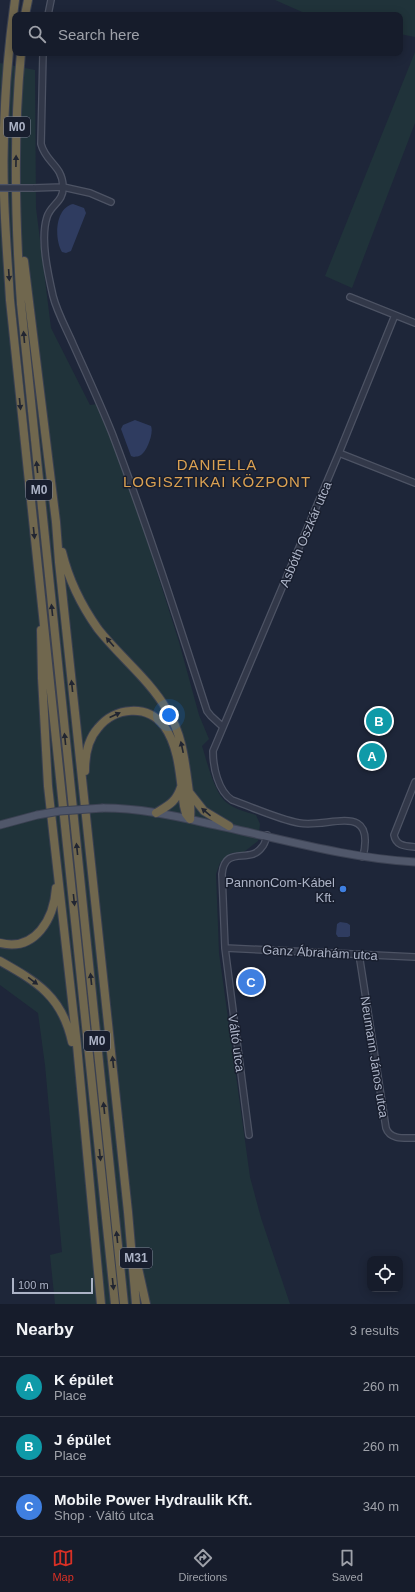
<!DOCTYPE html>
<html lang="en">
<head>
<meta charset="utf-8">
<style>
  :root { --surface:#161c2b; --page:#232937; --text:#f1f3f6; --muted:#9ea1a9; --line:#353a47; --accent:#d93025 }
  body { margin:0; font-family:Arial,sans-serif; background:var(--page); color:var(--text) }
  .controls { position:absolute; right:12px; bottom:12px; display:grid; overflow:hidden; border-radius:8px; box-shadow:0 2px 10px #0003 }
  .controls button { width:36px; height:36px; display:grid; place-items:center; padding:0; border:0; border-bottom:1px solid var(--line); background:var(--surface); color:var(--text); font:20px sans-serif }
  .scale { position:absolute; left:12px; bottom:10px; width:81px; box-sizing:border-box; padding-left:4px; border:2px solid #acb3c6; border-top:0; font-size:11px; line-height:14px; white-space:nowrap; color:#acb3c6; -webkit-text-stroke:3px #181e2e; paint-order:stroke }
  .you { position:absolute; left:169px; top:715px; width:14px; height:14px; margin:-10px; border:3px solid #fff; border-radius:50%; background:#1a73e8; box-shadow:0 0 0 6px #1a73e833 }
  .badge { display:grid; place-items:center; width:26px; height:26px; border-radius:50%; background:var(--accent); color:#fff; font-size:13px; font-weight:700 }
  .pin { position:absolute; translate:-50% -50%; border:2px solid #fff; box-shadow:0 1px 4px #0006 }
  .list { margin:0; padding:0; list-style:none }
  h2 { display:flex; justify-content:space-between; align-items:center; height:52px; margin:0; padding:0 16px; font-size:17px }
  h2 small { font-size:13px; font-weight:400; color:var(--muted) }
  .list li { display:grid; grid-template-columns:26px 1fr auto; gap:12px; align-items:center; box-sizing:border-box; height:60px; padding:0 16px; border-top:1px solid var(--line) }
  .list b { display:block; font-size:15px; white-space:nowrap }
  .list p { margin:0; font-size:13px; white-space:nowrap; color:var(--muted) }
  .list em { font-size:13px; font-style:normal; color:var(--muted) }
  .icon { flex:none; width:22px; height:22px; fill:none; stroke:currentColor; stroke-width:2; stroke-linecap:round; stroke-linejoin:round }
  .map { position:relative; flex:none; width:415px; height:1304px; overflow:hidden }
  .search { position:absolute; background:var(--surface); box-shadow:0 2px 10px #0003; left:12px; right:12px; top:12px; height:44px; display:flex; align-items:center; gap:10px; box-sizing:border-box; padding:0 14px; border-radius:8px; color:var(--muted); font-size:15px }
  .sheet { height:232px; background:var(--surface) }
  nav { display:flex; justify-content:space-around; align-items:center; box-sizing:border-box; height:56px; border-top:1px solid var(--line); background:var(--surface); font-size:11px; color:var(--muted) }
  nav a { display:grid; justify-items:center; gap:2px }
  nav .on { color:var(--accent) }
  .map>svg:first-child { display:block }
</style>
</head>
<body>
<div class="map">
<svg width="415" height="1304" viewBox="0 0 415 1304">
  <rect width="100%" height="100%" fill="#1e2639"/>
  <path fill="#20333a" d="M275 0H415V37L400 34V15H309Z
    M415 52V123L352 288 325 276Z
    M0 63 35 70 36 208 51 328 90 405 98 404 137 509 179 642 199 715 209 739 202 746C207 761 214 793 227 803 235 809 246 812 256 815L260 824 258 841 244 852 231 853 220 863 216 874 219 953 250 1177 261 1218 290 1304H55L50 1255 62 1252 45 1065 38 1013 0 985Z"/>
  <path fill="#2f3c60" d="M73 204 84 208 86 213 71 251 66 253 62 252C54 239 55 208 73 204Z
    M135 420 151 426C154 433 147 451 141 455 138 457 137 456 134 457L131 456 121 429 123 425Z
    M340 922 347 923 350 925V936L348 937H338L336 934 337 924Z"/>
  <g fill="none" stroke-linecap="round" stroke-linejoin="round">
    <defs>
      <path id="minor" d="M48 15 51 0
        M43 53 41 144C46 163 62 165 63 186 64 202 51 204 47 217 40 239 48 274 53 296 57 312 66 328 73 344 86 373 100 403 112 433 147 525 177 618 207 711L211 716 223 727
        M33 188 63 187 90 193 111 202
        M350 297 415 323
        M339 453 415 483
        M415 782 394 835C396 846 405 846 415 847
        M363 857C376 800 328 829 299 823 278 819 252 807 232 800 218 791 213 767 213 751L339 453 395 315
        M225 948 415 957
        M359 954 386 1128C390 1140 405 1138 415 1138
        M249 1135 225 948 222 874C225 844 250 865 262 847 265 844 266 839 267 835"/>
      <path id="major" d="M103 808C138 808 172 815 206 823 275 837 344 858 415 862
        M0 825 37 815"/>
      <path id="highway" d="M15 0C6 64 2 129 4 194 5 229 8 265 10 300L115 1304
        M25 15 28 0
        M21 53C13 137 15 220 21 304L124 1304
        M24 261 56 522 59 562 128 1212 136 1304
        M62 552C69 581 81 605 98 629 120 657 149 679 167 710 183 735 185 764 189 792 190 801 191 810 190 819
        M41 630 42 678 48 786 77 1045 101 1304
        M85 771C85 756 88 739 98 728 115 707 147 704 164 726 180 748 180 780 184 806L186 814 190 819
        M189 792 204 811 229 826
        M156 813C169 805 176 802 181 787
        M0 943C36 952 54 918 56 888
        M0 961C37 982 62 996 72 1042
        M138 1268 146 1304"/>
    </defs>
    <use href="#minor" stroke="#4d5364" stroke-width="8"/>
    <use href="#major" stroke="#3c4253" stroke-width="9"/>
    <use href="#highway" stroke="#3a4051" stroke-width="10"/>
    <use href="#minor" stroke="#323849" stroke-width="5.5"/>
    <use href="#major" stroke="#50576a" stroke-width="7"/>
    <use href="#highway" stroke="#70674e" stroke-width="8"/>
    <defs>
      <path id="minor-bridge" d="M0 188H33"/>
      <path id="major-bridge" d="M37 815 60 811 103 808"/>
    </defs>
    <use href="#minor-bridge" stroke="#4d5364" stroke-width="8" stroke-linecap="butt"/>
    <use href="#major-bridge" stroke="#3c4253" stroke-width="9" stroke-linecap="butt"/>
    <use href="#minor-bridge" stroke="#323849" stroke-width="5.5"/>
    <use href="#major-bridge" stroke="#50576a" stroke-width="7"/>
  </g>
  <defs><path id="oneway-solid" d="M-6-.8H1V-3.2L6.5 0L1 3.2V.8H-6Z"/></defs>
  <g fill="#212531">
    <use href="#oneway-solid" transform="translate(16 161) rotate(-89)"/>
    <use href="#oneway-solid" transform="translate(9 275) rotate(86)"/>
    <use href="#oneway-solid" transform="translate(24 337) rotate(-95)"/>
    <use href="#oneway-solid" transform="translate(20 404) rotate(84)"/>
    <use href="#oneway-solid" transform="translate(37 467) rotate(-96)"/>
    <use href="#oneway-solid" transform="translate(34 533) rotate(84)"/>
    <use href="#oneway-solid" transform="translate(52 610) rotate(-96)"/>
    <use href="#oneway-solid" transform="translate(110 642) rotate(-131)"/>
    <use href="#oneway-solid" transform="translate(72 686) rotate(-96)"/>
    <use href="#oneway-solid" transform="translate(115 715) rotate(-25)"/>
    <use href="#oneway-solid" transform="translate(65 739) rotate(-96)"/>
    <use href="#oneway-solid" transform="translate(182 747) rotate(-102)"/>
    <use href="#oneway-solid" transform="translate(206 812) rotate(-140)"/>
    <use href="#oneway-solid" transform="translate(77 849) rotate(-96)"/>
    <use href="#oneway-solid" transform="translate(74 900) rotate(84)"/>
    <use href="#oneway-solid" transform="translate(91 979) rotate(-96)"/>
    <use href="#oneway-solid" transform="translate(33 981) rotate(36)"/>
    <use href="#oneway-solid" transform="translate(113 1062) rotate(-96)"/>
    <use href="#oneway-solid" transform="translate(104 1108) rotate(-96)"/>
    <use href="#oneway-solid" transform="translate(100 1155) rotate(84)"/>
    <use href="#oneway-solid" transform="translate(117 1237) rotate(-96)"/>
    <use href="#oneway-solid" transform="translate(113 1284) rotate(84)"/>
  </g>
  <circle fill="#3f7fe0" stroke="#181e2e" stroke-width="1.5" cx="343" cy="889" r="4"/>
  <g text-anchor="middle" stroke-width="3" stroke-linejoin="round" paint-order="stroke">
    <g fill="#181e2e" stroke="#808698" stroke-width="1">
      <rect x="4" y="117" width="26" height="20" rx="3"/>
      <rect x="26" y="480" width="26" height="20" rx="3"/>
      <rect x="84" y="1031" width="26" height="20" rx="3"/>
      <rect x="120" y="1248" width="32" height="20" rx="3"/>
    </g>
    <g font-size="12" font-weight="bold" fill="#acb3c6">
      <text x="17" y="131">M0</text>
      <text x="39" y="494">M0</text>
      <text x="97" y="1045">M0</text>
      <text x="136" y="1262">M31</text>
    </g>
    <g font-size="13" fill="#acb3c6" stroke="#181e2e">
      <text transform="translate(305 534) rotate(-67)" y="5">Asbóth Oszkár utca</text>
      <text transform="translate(320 952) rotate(3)" y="5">Ganz Ábrahám utca</text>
      <text transform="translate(237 1043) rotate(82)" y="5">Váltó utca</text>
      <text transform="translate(375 1057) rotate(81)" y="5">Neumann János utca</text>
    </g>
    <g font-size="13" fill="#acb3c6" stroke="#181e2e" text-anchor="end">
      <text x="335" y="887">PannonCom-Kábel<tspan x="335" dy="15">Kft.</tspan></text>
    </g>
    <g font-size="15" letter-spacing="1" fill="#dba152" stroke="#181e2e">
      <text x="217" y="470">DANIELLA<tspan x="217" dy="17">LOGISZTIKAI KÖZPONT</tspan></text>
    </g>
  </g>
</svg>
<div class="controls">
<button><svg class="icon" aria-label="locate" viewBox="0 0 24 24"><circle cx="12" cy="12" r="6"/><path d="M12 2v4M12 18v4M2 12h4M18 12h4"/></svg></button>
</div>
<div class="scale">100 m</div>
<div class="you"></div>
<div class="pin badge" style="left:372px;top:756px;background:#0f9aa8">A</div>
<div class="pin badge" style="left:379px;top:721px;background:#0f9aa8">B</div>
<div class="pin badge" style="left:251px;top:982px;background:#3f7fe0">C</div>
<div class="search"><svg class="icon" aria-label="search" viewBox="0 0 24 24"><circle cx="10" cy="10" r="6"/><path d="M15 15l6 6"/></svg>Search here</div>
</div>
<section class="sheet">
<h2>Nearby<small>3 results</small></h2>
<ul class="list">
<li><span class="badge" style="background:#0f9aa8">A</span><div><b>K épület</b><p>Place</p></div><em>260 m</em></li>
<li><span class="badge" style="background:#0f9aa8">B</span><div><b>J épület</b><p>Place</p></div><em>260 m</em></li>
<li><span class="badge" style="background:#3f7fe0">C</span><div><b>Mobile Power Hydraulik Kft.</b><p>Shop · Váltó utca</p></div><em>340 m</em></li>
</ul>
</section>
<nav>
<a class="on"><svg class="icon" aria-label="map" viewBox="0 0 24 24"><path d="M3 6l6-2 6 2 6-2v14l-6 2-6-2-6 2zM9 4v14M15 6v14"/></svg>Map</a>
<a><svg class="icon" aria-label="directions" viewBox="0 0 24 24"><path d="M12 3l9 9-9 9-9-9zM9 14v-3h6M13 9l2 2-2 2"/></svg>Directions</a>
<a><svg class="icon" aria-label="saved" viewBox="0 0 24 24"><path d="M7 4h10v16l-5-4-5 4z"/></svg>Saved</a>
</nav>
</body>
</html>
